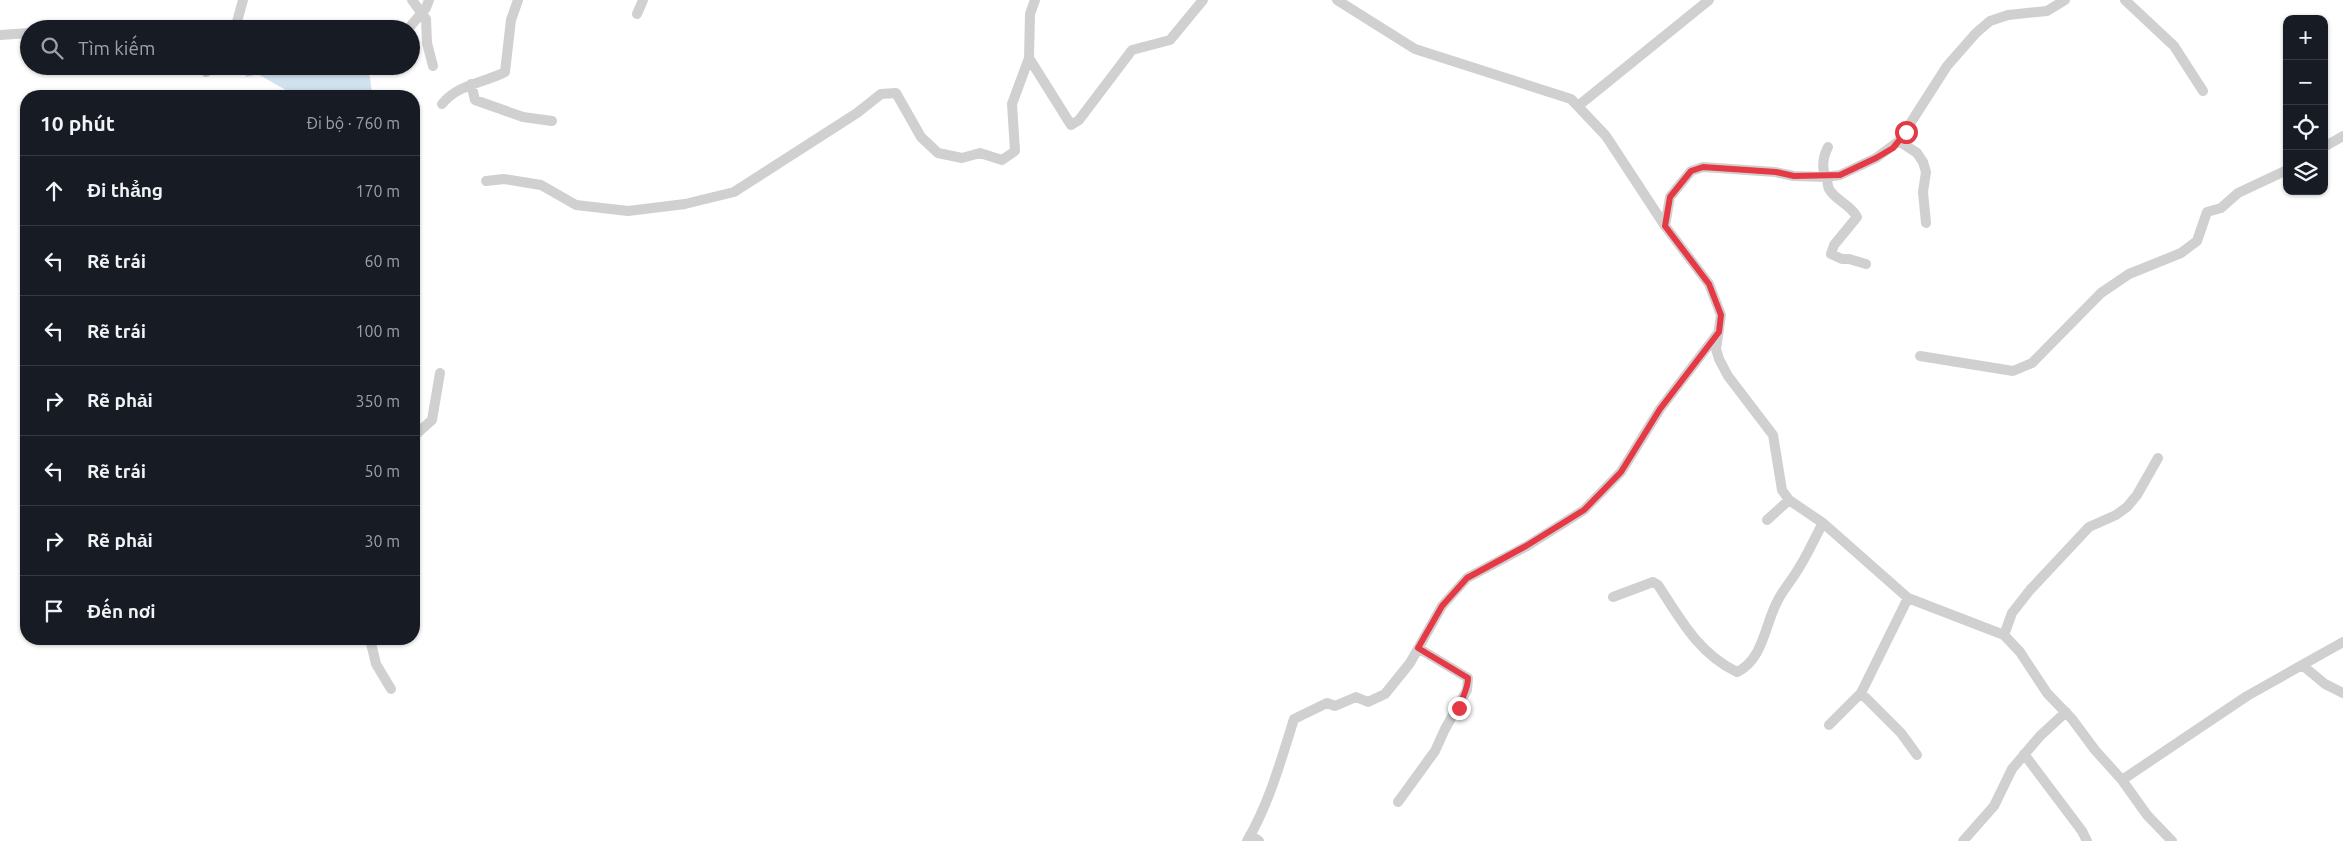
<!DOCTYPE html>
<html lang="vi">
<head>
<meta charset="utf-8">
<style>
  :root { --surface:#171b24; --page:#20242c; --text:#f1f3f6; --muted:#9ea1a6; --line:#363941 }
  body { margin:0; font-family:Ubuntu,sans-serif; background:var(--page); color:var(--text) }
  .controls { position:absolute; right:15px; top:15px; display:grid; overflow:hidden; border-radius:10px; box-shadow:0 1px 4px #0004 }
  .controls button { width:45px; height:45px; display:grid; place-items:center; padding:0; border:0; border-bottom:1px solid var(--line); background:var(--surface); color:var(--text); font:25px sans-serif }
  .stop { position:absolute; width:15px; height:15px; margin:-11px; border:4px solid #e63946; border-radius:50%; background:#fff }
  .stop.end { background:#e63946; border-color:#fff; box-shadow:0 1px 5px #0008 }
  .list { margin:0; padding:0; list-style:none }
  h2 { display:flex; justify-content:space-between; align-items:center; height:65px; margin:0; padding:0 20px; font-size:21px }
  h2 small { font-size:16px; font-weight:400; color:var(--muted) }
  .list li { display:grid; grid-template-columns:32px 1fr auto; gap:15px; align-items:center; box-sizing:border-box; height:70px; padding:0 20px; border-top:1px solid var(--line) }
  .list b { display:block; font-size:19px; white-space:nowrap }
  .list em { font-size:16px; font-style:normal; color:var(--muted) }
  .icon { flex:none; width:28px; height:28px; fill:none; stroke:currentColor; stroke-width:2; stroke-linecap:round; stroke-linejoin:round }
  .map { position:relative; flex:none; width:2343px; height:841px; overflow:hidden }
  .search { position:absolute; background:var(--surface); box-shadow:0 1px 4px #0004; left:20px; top:20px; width:400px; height:55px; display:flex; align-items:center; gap:12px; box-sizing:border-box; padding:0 18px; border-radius:28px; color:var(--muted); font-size:19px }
  .panel { position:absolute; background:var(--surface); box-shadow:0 1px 4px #0004; left:20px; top:90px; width:400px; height:555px; border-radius:20px }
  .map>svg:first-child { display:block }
</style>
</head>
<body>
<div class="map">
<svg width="2343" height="841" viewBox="0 0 2343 841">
  <rect width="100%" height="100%" fill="#fff"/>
  <path fill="#cfe2ee" d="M235 66H364L370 77 372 94 369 96H296L258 74 247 77Z"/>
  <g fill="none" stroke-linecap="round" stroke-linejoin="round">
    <path stroke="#d0d0d0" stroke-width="10" d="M412 0 426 19 427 43 433 66
      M1337 0 1415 49 1571 99 1606 136 1665 226 1709 284 1721 315 1716 349 1719 359 1728 376 1773 435 1782 490 1789 500 1823 523 1908 598 2004 635 2020 652 2047 693 2072 719 2095 750 2122 780 2147 815 2172 841
      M2125 0 2174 46 2203 91
      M637 14 643 0
      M235 29 243 0
      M408 29 426 8 429 0
      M0 35 29 33
      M1029 58 1030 14 1035 0
      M206 72 210 66
      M471 84 475 100 523 117 552 121
      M442 104C458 84 484 83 505 72L511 20 518 0
      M1578 106 1709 0
      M1899 141 1917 153 1923 162 1926 172 1923 192 1926 223
      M1828 147C1823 157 1821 167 1826 177 1828 180 1827 185 1829 189 1836 201 1850 204 1857 217L1834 245 1831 254 1842 259H1849L1866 264
      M2324 147 2343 136
      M486 181 504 179 541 185 576 205 628 211 685 204 734 192 857 113 881 94 896 93 921 137 938 153 962 158 980 153 1002 160 1015 151 1012 104 1029 58 1071 125 1079 120 1132 50 1170 40 1203 0
      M1665 226 1670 197 1691 171 1703 167 1775 172 1794 176 1826 177 1840 175 1876 158 1899 141 1947 66 1976 33 1990 21 2008 15 2047 11 2065 0
      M1920 356 2013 371 2032 363 2101 293 2129 274 2181 253 2197 241 2207 212 2221 208 2238 193 2287 170
      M414 436 432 420 440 373
      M1767 520 1789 500
      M1613 597 1653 582 1658 585C1681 620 1698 653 1737 672 1764 659 1765 623 1778 600 1783 590 1791 581 1797 571 1807 556 1814 539 1823 523
      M2004 635 2012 613 2030 590 2089 527 2116 515 2127 507 2137 495 2158 458
      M370 639 376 664 391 689
      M2302 665 2325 684 2343 693
      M1861 693 1901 733 1917 755
      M1829 725 1861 693 1908 598
      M2024 754 2082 831 2087 841
      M2122 780 2247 696 2343 642
      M1398 802 1435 751 1445 729 1467 690 1468 678 1418 648
      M1250 835 1259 841
      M1247 841C1269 804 1281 760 1294 719L1327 703 1335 706 1356 697 1368 702 1385 694 1410 663 1442 606 1467 578 1527 546 1584 510 1621 472 1660 409 1718 333
      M1963 841 1994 806 2012 769 2040 736 2066 712"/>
  </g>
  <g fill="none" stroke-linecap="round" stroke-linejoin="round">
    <path stroke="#e63946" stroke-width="6" d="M1459 708C1462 697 1468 690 1468 678L1418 648 1442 606 1467 578 1526 546 1584 510 1621 472 1660 409 1719 332 1721 315 1709 284 1665 226 1670 197 1691 171 1703 167 1776 172 1794 176 1840 175 1876 158 1893 148 1906 132"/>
  </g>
</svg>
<div class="controls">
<button>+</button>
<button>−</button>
<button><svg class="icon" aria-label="locate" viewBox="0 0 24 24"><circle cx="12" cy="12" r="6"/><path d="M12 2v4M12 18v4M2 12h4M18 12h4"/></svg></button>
<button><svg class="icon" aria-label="layers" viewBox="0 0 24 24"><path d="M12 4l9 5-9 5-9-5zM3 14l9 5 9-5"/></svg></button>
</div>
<div class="stop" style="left:1906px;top:132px"></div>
<div class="stop end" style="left:1459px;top:708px"></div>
<div class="search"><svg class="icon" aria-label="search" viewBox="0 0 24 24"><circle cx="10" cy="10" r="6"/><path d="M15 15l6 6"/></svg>Tìm kiếm</div>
<section class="panel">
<h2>10 phút<small>Đi bộ · 760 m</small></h2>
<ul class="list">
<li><svg class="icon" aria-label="ahead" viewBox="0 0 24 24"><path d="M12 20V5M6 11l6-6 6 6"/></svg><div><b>Đi thẳng</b></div><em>170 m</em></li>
<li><svg class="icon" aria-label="left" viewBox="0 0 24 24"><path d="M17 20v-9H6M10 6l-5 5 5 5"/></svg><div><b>Rẽ trái</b></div><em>60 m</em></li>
<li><svg class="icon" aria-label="left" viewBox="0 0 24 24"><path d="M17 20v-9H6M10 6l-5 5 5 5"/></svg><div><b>Rẽ trái</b></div><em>100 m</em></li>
<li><svg class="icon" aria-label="right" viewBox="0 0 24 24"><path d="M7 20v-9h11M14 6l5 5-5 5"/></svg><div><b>Rẽ phải</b></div><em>350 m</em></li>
<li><svg class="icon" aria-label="left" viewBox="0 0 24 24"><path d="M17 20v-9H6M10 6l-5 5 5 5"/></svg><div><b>Rẽ trái</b></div><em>50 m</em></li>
<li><svg class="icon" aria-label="right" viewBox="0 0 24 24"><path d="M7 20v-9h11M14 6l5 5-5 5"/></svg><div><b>Rẽ phải</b></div><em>30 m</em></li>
<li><svg class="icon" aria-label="arrive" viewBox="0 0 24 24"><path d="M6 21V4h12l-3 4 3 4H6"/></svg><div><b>Đến nơi</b></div></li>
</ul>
</section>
</div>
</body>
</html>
